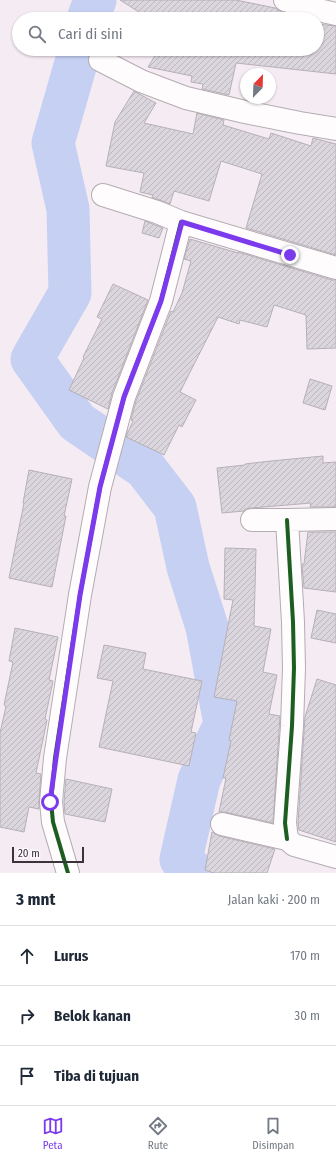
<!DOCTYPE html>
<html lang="id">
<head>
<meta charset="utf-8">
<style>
  :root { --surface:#fff; --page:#f6f6f7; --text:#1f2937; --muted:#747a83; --line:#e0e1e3; --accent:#7c3aed }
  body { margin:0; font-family:"Fira Sans Condensed",sans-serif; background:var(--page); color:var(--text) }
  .compass { position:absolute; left:240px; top:68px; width:36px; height:36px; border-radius:50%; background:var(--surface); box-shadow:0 1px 3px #0004; rotate:23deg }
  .scale { position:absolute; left:12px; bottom:10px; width:72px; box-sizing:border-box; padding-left:4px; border:2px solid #3a3339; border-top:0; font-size:11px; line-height:14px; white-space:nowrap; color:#3a3339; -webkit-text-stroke:3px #fdf9fc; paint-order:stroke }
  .stop { position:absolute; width:12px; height:12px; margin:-9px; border:3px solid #7c3aed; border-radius:50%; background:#fff }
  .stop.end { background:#7c3aed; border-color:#fff; box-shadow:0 1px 4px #0008 }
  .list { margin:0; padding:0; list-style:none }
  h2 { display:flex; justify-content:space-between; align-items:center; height:52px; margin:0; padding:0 16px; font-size:17px }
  h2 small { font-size:13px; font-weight:400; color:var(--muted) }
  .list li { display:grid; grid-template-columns:26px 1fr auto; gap:12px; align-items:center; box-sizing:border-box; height:60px; padding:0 16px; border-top:1px solid var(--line) }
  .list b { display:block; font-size:15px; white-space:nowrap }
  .list em { font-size:13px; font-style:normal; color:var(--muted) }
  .icon { flex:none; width:22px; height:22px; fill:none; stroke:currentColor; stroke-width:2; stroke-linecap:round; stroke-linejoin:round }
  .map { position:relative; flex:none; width:336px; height:873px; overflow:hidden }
  .search { position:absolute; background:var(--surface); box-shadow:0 1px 3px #0004; left:12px; right:12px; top:12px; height:44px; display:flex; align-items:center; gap:10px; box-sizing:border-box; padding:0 14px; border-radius:22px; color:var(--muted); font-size:15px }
  .sheet { height:232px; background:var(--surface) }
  nav { display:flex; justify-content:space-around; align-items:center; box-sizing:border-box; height:56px; border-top:1px solid var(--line); background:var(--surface); font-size:11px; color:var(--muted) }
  nav a { display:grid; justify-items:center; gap:2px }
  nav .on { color:var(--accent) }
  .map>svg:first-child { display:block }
</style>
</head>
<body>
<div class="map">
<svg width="336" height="873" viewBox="0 0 336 873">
  <defs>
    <pattern id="building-hatch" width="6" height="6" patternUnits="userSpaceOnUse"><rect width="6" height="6" fill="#dbd5dd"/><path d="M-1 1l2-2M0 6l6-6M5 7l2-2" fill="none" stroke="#bdb7be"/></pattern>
  </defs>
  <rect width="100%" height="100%" fill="#f5ebf3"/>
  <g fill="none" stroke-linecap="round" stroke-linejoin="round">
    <path stroke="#c6d0f3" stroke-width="43" d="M88 19 95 0
      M80 49 53 143 68 209 70 293 32 359 77 422 145 468 175 507 188 567 207 627 225 724 199 780 181 859 194 873"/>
  </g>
  <path fill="url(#building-hatch)" stroke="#b6b0b7" d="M120 0H236L275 8 281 12 297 17V19H150Z
    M317 24 336 26V74L236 63 229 95 202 89 203 84 191 82 192 76 148 67 159 49H317Z
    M134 91 141 95 156 103 144 123 193 134 197 113 224 120 223 125 269 139 271 133 311 146 313 138 336 144V255L246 228 262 174 221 161 209 201 174 191 170 204 152 197 153 195 140 192 144 173 106 166 115 122Z
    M145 221 163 228 159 238 142 233Z
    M190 239 238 253V252L332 280H336V348L307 349 306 315 274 305 267 327 240 320 239 324 218 317 180 392 196 400 182 427 179 425 164 455 126 437 133 421 131 420 136 401 171 311 173 312 182 293 191 261 184 259Z
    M113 284 148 300 112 393 108 409 69 390 84 358 83 357 102 319 97 317Z
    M310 379 332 386 325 410 303 403Z
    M323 456V463L336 462V507H310L311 503 252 508 245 509 244 511 222 513 217 468 245 465V464L271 461Z
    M29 470 72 479 64 516H66L52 587 9 578 24 503H23Z
    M308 532H336V592L304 588 302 565V564H304Z
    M225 548 256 549 254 626 271 629 263 672 277 675 269 714 280 716 273 823 225 812H219L226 778H223L231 741 229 740 237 701 214 697 233 600 224 599Z
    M317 610 336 614V643L311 638Z
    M15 628 58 637 49 680 53 681 45 719 47 720 36 773 41 774 39 801V809L29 807 24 832 0 827V733L6 706 4 705 13 662 9 661Z
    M104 645 146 653 143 669 202 681 191 732 196 733 189 766 99 747 113 681 97 678Z
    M317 679 336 685V842L299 830 298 823 305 717Z
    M66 779 112 789 105 822 65 814 64 802Z
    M212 832 219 836 275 849 267 873H214L205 870Z"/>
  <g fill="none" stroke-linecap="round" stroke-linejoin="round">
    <defs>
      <path id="street" d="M285 0 314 9 336 14
        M100 60 141 81 186 98 245 112 300 123 336 129
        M103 195 157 212 181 222 336 268
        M252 520H287L336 519
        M287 520 293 622 294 668 292 726 285 823 287 839
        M222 824 287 839 294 845 336 857
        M68 873 53 822 51 802 55 758 80 595 100 487 124 397 161 301 181 222"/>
    </defs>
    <use href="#street" stroke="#b4acb2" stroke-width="24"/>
    <use href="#street" stroke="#fefcfd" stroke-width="22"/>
    <defs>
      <path id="cycleway" d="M287 520 293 622 294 668 292 726 285 823 287 839
        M68 873 53 822 51 802 55 758 80 595 100 487 124 397 161 301 181 222"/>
    </defs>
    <use href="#cycleway" stroke="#fdf9fc" stroke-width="6"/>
    <use href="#cycleway" stroke="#1b5e20" stroke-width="4"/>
  </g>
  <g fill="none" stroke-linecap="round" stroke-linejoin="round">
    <path stroke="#7c3aed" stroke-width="5" d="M50 802 56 758 80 595 100 487 124 397 161 301 182 222 290 255"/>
  </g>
</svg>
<svg class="compass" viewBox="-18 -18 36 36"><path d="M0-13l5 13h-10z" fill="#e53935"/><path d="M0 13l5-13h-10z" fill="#747a83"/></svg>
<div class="scale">20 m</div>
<div class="stop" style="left:50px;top:802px"></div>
<div class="stop end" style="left:290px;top:255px"></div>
<div class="search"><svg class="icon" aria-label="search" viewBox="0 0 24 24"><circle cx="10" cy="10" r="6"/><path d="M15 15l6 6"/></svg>Cari di sini</div>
</div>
<section class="sheet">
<h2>3 mnt<small>Jalan kaki · 200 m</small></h2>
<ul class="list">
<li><svg class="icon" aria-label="ahead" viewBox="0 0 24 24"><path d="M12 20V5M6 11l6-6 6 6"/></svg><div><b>Lurus</b></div><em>170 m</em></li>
<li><svg class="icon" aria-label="right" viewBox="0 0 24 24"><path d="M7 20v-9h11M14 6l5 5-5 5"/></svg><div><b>Belok kanan</b></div><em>30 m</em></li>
<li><svg class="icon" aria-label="arrive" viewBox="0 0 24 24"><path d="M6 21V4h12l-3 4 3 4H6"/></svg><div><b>Tiba di tujuan</b></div></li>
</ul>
</section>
<nav>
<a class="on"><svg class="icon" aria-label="map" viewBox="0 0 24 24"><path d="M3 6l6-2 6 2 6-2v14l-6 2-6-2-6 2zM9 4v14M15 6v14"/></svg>Peta</a>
<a><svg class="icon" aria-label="directions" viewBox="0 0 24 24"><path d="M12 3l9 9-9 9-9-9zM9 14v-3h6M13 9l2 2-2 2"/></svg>Rute</a>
<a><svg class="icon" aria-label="saved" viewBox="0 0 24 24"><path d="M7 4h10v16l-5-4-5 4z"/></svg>Disimpan</a>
</nav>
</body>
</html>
